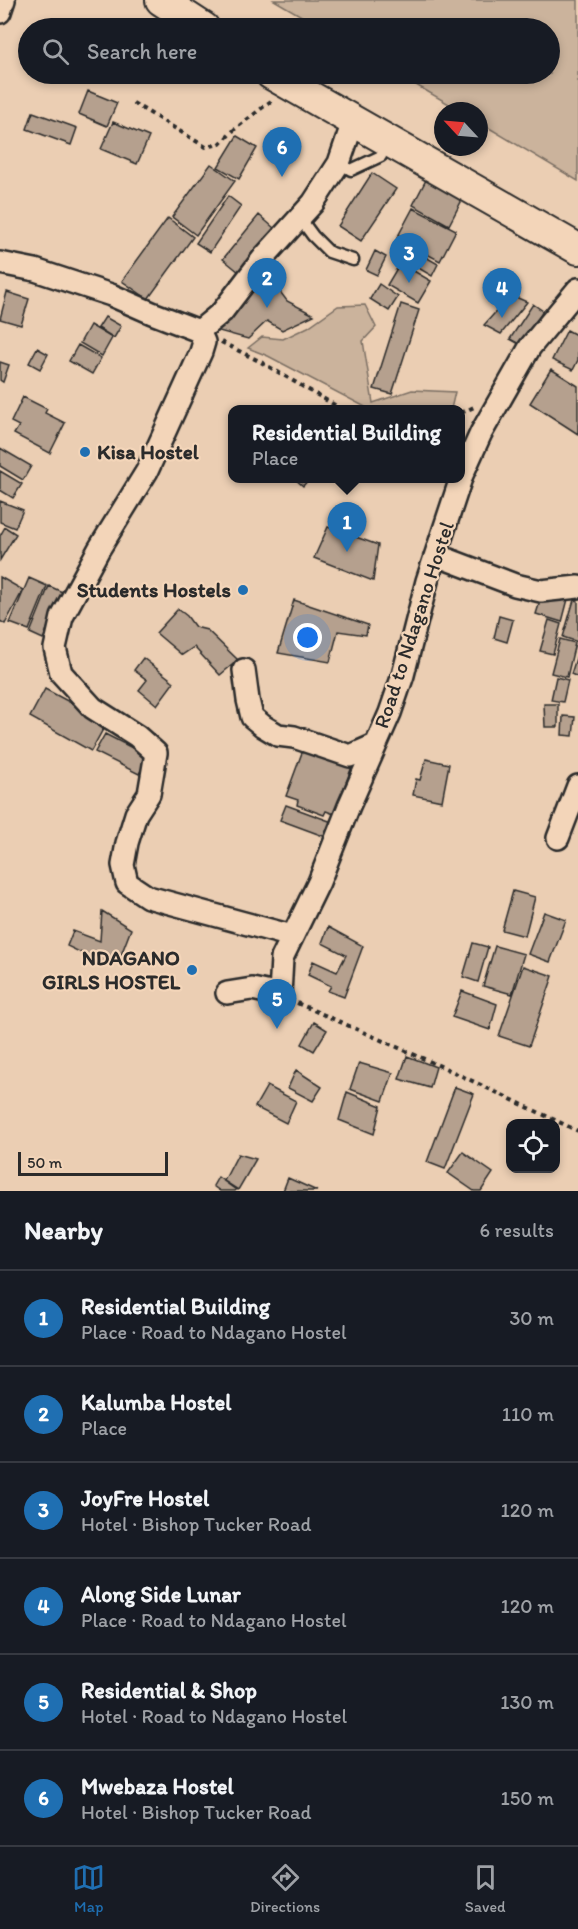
<!DOCTYPE html>
<html lang="en">
<head>
<meta charset="utf-8">
<style>
  :root { --surface:#171b24; --page:#20242c; --text:#f1f3f6; --muted:#9ea1a6; --line:#363941; --accent:#1f6fb2 }
  body { margin:0; font-family:Itim,sans-serif; background:var(--page); color:var(--text) }
  .controls { position:absolute; right:18px; bottom:18px; display:grid; overflow:hidden; border-radius:12px; box-shadow:0 3px 9px #0003 }
  .controls button { width:54px; height:54px; display:grid; place-items:center; padding:0; border:0; border-bottom:2px solid var(--line); background:var(--surface); color:var(--text); font:30px sans-serif }
  .compass { position:absolute; left:434px; top:102px; width:54px; height:54px; border-radius:50%; background:var(--surface); box-shadow:0 3px 9px #0003; rotate:296deg }
  .scale { position:absolute; left:18px; bottom:15px; width:150px; box-sizing:border-box; padding-left:6px; border:3px solid #2b2b2b; border-top:0; font-size:16px; line-height:21px; white-space:nowrap; color:#2b2b2b; -webkit-text-stroke:4px #f3d5b9; paint-order:stroke }
  .you { position:absolute; left:308px; top:638px; width:21px; height:21px; margin:-15px; border:4px solid #fff; border-radius:50%; background:#1a73e8; box-shadow:0 0 0 9px #1a73e833 }
  .badge { display:grid; place-items:center; width:39px; height:39px; border-radius:50%; background:var(--accent); color:#fff; font-size:20px; font-weight:700 }
  .pin { position:absolute; translate:-50% -50px; filter:drop-shadow(0 2px 3px #0008) }
  .pin::after { content:''; position:absolute; top:32px; width:21px; height:18px; background:inherit; clip-path:polygon(0 0,100% 0,50% 100%) }
  .popup { position:absolute; left:228px; top:405px; width:237px; height:78px; box-sizing:border-box; display:grid; place-content:center; border-radius:12px; background:var(--surface); filter:drop-shadow(0 2px 4px #0005); font-size:20px; white-space:nowrap; color:var(--muted) }
  .popup b { font-size:22px; color:var(--text) }
  .popup::after { content:''; position:absolute; left:50%; top:100%; margin-left:-12px; border:12px solid transparent; border-top-color:var(--surface) }
  .list { margin:0; padding:0; list-style:none }
  h2 { display:flex; justify-content:space-between; align-items:center; height:78px; margin:0; padding:0 24px; font-size:26px }
  h2 small { font-size:20px; font-weight:400; color:var(--muted) }
  .list li { display:grid; grid-template-columns:39px 1fr auto; gap:18px; align-items:center; box-sizing:border-box; height:96px; padding:0 24px; border-top:2px solid var(--line) }
  .list b { display:block; font-size:22px; white-space:nowrap }
  .list p { margin:0; font-size:20px; white-space:nowrap; color:var(--muted) }
  .list em { font-size:20px; font-style:normal; color:var(--muted) }
  .icon { flex:none; width:33px; height:33px; fill:none; stroke:currentColor; stroke-width:2; stroke-linecap:round; stroke-linejoin:round }
  .map { position:relative; flex:none; width:578px; height:1191px; overflow:hidden }
  .search { position:absolute; background:var(--surface); box-shadow:0 3px 9px #0003; left:18px; right:18px; top:18px; height:66px; display:flex; align-items:center; gap:15px; box-sizing:border-box; padding:0 21px; border-radius:33px; color:var(--muted); font-size:22px }
  .sheet { height:654px; background:var(--surface) }
  nav { display:flex; justify-content:space-around; align-items:center; box-sizing:border-box; height:84px; border-top:2px solid var(--line); background:var(--surface); font-size:16px; color:var(--muted) }
  nav a { display:grid; justify-items:center; gap:3px }
  nav .on { color:var(--accent) }
  .map>svg:first-child { display:block }
</style>
</head>
<body>
<div class="map">
<svg width="578" height="1191" viewBox="0 0 578 1191">
  <rect width="100%" height="100%" fill="#ebceb3"/>
  <filter id="ink" filterUnits="userSpaceOnUse"><feTurbulence type="fractalNoise" baseFrequency=".0167" numOctaves="2"/><feDisplacementMap in="SourceGraphic" scale="12" xChannelSelector="R" yChannelSelector="G"/><feConvolveMatrix kernelMatrix="1 2 1 2 8 2 1 2 1" color-interpolation-filters="sRGB"/></filter>
  <g filter="url(#ink)">
    <path fill="#cbb39c" stroke="#7b6f64" stroke-width="1.5" d="M274 0H578V181L479 122V111H461L397 74H550V28H322Z
      M365 305 376 327 363 341 373 403 412 390 455 392 451 409H369L268 356 248 348 262 337 283 339 308 327 338 306Z"/>
    <path fill="#b5a08e" stroke="#2b2b2b" stroke-width="1.5" d="M88 91 117 103 107 126 79 114Z
      M33 112 77 128 71 145 27 129Z
      M113 122 149 137 137 164 101 149Z
      M237 136 257 148 239 179 218 167Z
      M211 164 235 181 196 235 172 217Z
      M372 173 396 189 361 241 338 226Z
      M427 178 463 198 449 225 413 205Z
      M228 196 241 206 210 252 196 243Z
      M413 208 456 230 440 261 397 238Z
      M259 215 274 228 239 272 223 259Z
      M168 218 193 237 148 299 122 281Z
      M410 248 438 264 432 276 403 259Z
      M375 251 386 257 377 275 366 270Z
      M400 263 431 281 418 303 387 285Z
      M269 277 287 301 314 315 282 330 267 321 248 339 208 328Z
      M379 284 398 297 389 311 370 299Z
      M7 292 29 299 21 325 0 319Z
      M511 295 527 302 501 334 484 325Z
      M401 304 419 310 392 394 374 389Z
      M533 304 543 311 521 345 510 339Z
      M105 317 121 326 114 338 98 328Z
      M90 325 112 338 102 356 80 343Z
      M567 330 578 336V360L573 370 552 360Z
      M78 345 101 358 92 374 69 361Z
      M37 348 48 354 40 369 29 363Z
      M0 362 9 365 3 382 0 380Z
      M551 369 578 386V434L530 403Z
      M23 397 47 409 45 413 65 423 50 453 14 434 19 426 11 422Z
      M0 448 31 466 23 480 0 466Z
      M0 471 22 484 13 498 0 490Z
      M294 478H310L303 486Z
      M0 501 23 510 15 528 0 522Z
      M5 527 16 534 0 560V536Z
      M328 527 378 545 373 581 314 558Z
      M0 577 23 590 5 624 0 621Z
      M29 578 47 586 29 630 10 623Z
      M49 586 62 592 43 639 30 633Z
      M543 592 568 599 562 622 536 614Z
      M294 600 368 625 366 635 338 631 330 662 278 653Z
      M574 600 578 601V642L563 637Z
      M178 609 187 616 195 627 207 630 238 660 220 675 194 647 182 655 156 633Z
      M499 616 513 620 507 642 494 638Z
      M549 620 561 624 553 654 540 651Z
      M560 639 575 643 567 677 551 673Z
      M578 652V677L571 674Z
      M143 658 174 682 157 705 139 690 147 680 134 670Z
      M556 677 568 680 563 702 551 700Z
      M45 689 107 722 91 751 30 717Z
      M544 704H558V727H545Z
      M563 716 575 717 573 736 562 735Z
      M105 734 148 756 139 774 95 752Z
      M303 750 353 764 334 814 326 811 324 815 297 805 298 800 286 796Z
      M426 759 449 764 442 801 413 795 416 779 420 780Z
      M286 805 332 822 326 837 280 820Z
      M513 891 535 897 525 936 502 930Z
      M102 911 131 929 121 955 102 963 67 946 73 931 100 941Z
      M544 912 566 920 550 962 528 954Z
      M328 927 363 946 344 997 328 991 331 986 308 975 313 961 337 972 346 955 322 943Z
      M473 943 488 947 478 982 463 977Z
      M495 946 524 954 512 994 483 986Z
      M523 966 553 976 529 1046 499 1036Z
      M462 991 497 1004 490 1030 452 1017Z
      M314 1022 327 1030 314 1051 302 1044Z
      M407 1056 436 1067 430 1088 399 1079Z
      M359 1063 393 1073 383 1101 350 1089Z
      M296 1070 322 1087 313 1101 288 1088Z
      M267 1086 296 1101 286 1123 255 1107Z
      M455 1087 474 1094 445 1169 427 1162Z
      M347 1092 381 1106 374 1134 339 1120Z
      M463 1152 493 1173 481 1191H474L448 1173Z
      M238 1154 256 1159 238 1190 224 1181Z
      M218 1177 236 1190 235 1191H220L213 1186Z
      M288 1178 317 1191H283Z"/>
    <g fill="none" stroke-linecap="round" stroke-linejoin="round">
      <defs>
        <path id="lane" d="M339 163 351 170 381 156
          M299 217 313 236 329 252 353 260"/>
        <path id="street" d="M0 12 4 0
          M0 263 35 270 111 295 152 313 199 331 222 312 264 257 313 203 339 163 353 122
          M199 331 204 342 201 352 147 471 99 549 62 617 55 648 61 673 93 708 137 736 156 753 149 794 136 814 127 843 123 865 127 883 148 897 292 936
          M436 555 515 585 541 591 578 587
          M244 670 248 700 252 717 263 726 278 735 294 737 350 756 375 745
          M558 838 578 786
          M227 993 252 989 280 995 282 958 319 882 349 806 390 713 403 675 427 581 462 475 481 433 530 347 578 289"/>
        <path id="secondary" d="M161 0 204 28
          M271 74 578 249"/>
      </defs>
      <use href="#lane" stroke="#2b2b2b" stroke-width="15"/>
      <use href="#street" stroke="#2b2b2b" stroke-width="26"/>
      <use href="#secondary" stroke="#2b2b2b" stroke-width="34"/>
      <path stroke="#2b2b2b" stroke-width="4" stroke-dasharray="4.5 4.5" stroke-linecap="butt" d="M133 103 206 147 220 144 235 129 271 101
        M221 342 259 361 343 410
        M461 413 474 407
        M297 1003 447 1069 578 1131"/>
      <use href="#lane" stroke="#f3d5b9" stroke-width="10"/>
      <use href="#street" stroke="#f3d5b9" stroke-width="21"/>
      <use href="#secondary" stroke="#f3d5b9" stroke-width="30"/>
    </g>
  </g>
  <g fill="#1f6fb2" stroke="#f3d5b9" stroke-width="2">
    <circle cx="85" cy="452" r="6"/>
    <circle cx="243" cy="590" r="6"/>
    <circle cx="192" cy="970" r="6"/>
  </g>
  <g text-anchor="middle" stroke-width="4.5" stroke-linejoin="round" paint-order="stroke">
    <g font-size="21" font-weight="bold" fill="#2b2b2b" stroke="#f3d5b9" text-anchor="end">
      <text x="97" y="459" text-anchor="start">Kisa Hostel</text>
      <text x="231" y="597">Students Hostels</text>
      <text x="180" y="965">NDAGANO<tspan x="180" dy="24">GIRLS HOSTEL</tspan></text>
    </g>
    <g font-size="21" fill="#2b2b2b" stroke="#f3d5b9">
      <text transform="translate(414 625) rotate(-72)" y="7">Road to Ndagano Hostel</text>
    </g>
  </g>
</svg>
<div class="controls">
<button><svg class="icon" aria-label="locate" viewBox="0 0 24 24"><circle cx="12" cy="12" r="6"/><path d="M12 2v4M12 18v4M2 12h4M18 12h4"/></svg></button>
</div>
<svg class="compass" viewBox="-18 -18 36 36"><path d="M0-13l5 13h-10z" fill="#e53935"/><path d="M0 13l5-13h-10z" fill="#9ea1a6"/></svg>
<div class="scale">50 m</div>
<div class="you"></div>
<div class="pin badge" style="left:347px;top:552px">1</div>
<div class="popup"><b>Residential Building</b>Place</div>
<div class="pin badge" style="left:267px;top:308px">2</div>
<div class="pin badge" style="left:409px;top:283px">3</div>
<div class="pin badge" style="left:502px;top:318px">4</div>
<div class="pin badge" style="left:277px;top:1029px">5</div>
<div class="pin badge" style="left:282px;top:177px">6</div>
<div class="search"><svg class="icon" aria-label="search" viewBox="0 0 24 24"><circle cx="10" cy="10" r="6"/><path d="M15 15l6 6"/></svg>Search here</div>
</div>
<section class="sheet">
<h2>Nearby<small>6 results</small></h2>
<ul class="list">
<li><span class="badge">1</span><div><b>Residential Building</b><p>Place · Road to Ndagano Hostel</p></div><em>30 m</em></li>
<li><span class="badge">2</span><div><b>Kalumba Hostel</b><p>Place</p></div><em>110 m</em></li>
<li><span class="badge">3</span><div><b>JoyFre Hostel</b><p>Hotel · Bishop Tucker Road</p></div><em>120 m</em></li>
<li><span class="badge">4</span><div><b>Along Side Lunar</b><p>Place · Road to Ndagano Hostel</p></div><em>120 m</em></li>
<li><span class="badge">5</span><div><b>Residential &amp; Shop</b><p>Hotel · Road to Ndagano Hostel</p></div><em>130 m</em></li>
<li><span class="badge">6</span><div><b>Mwebaza Hostel</b><p>Hotel · Bishop Tucker Road</p></div><em>150 m</em></li>
</ul>
</section>
<nav>
<a class="on"><svg class="icon" aria-label="map" viewBox="0 0 24 24"><path d="M3 6l6-2 6 2 6-2v14l-6 2-6-2-6 2zM9 4v14M15 6v14"/></svg>Map</a>
<a><svg class="icon" aria-label="directions" viewBox="0 0 24 24"><path d="M12 3l9 9-9 9-9-9zM9 14v-3h6M13 9l2 2-2 2"/></svg>Directions</a>
<a><svg class="icon" aria-label="saved" viewBox="0 0 24 24"><path d="M7 4h10v16l-5-4-5 4z"/></svg>Saved</a>
</nav>
</body>
</html>
